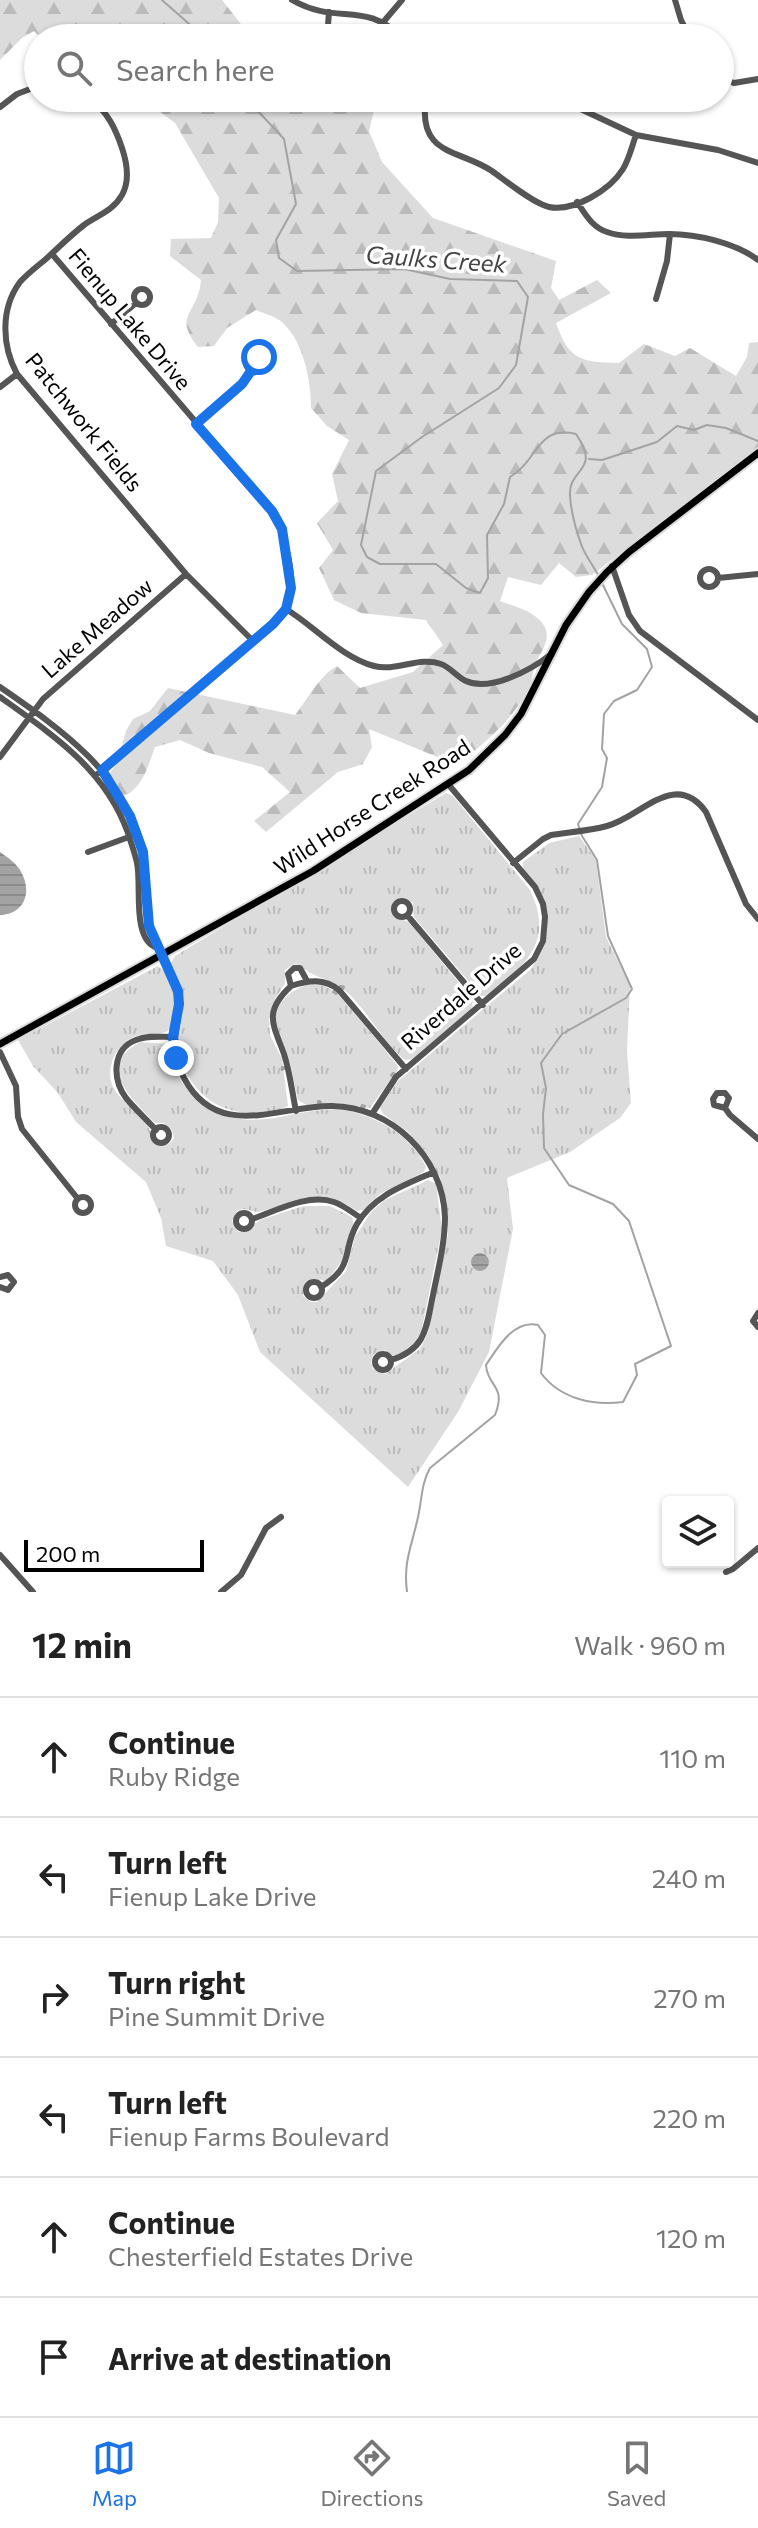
<!DOCTYPE html>
<html lang="en">
<head>
<meta charset="utf-8">
<style>
  :root { --surface:#fff; --page:#f2f2f2; --text:#222; --muted:#767676; --line:#e0e0e0; --accent:#1a73e8 }
  body { margin:0; font-family:Commissioner,sans-serif; background:var(--page); color:var(--text) }
  .controls { position:absolute; right:24px; bottom:24px; display:grid; overflow:hidden; border-radius:8px; box-shadow:0 2px 6px #0004 }
  .controls button { width:72px; height:72px; display:grid; place-items:center; padding:0; border:0; border-bottom:2px solid var(--line); background:var(--surface); color:var(--text); font:40px sans-serif }
  .scale { position:absolute; left:24px; bottom:20px; width:180px; box-sizing:border-box; padding-left:8px; border:4px solid #000; border-top:0; font-size:22px; line-height:28px; white-space:nowrap; color:#000; -webkit-text-stroke:6px #fff; paint-order:stroke }
  .stop { position:absolute; width:24px; height:24px; margin:-18px; border:6px solid #1a73e8; border-radius:50%; background:#fff }
  .stop.end { background:#1a73e8; border-color:#fff; box-shadow:0 2px 8px #0008 }
  .list { margin:0; padding:0; list-style:none }
  h2 { display:flex; justify-content:space-between; align-items:center; height:104px; margin:0; padding:0 32px; font-size:34px }
  h2 small { font-size:26px; font-weight:400; color:var(--muted) }
  .list li { display:grid; grid-template-columns:52px 1fr auto; gap:24px; align-items:center; box-sizing:border-box; height:120px; padding:0 32px; border-top:2px solid var(--line) }
  .list b { display:block; font-size:30px; white-space:nowrap }
  .list p { margin:0; font-size:26px; white-space:nowrap; color:var(--muted) }
  .list em { font-size:26px; font-style:normal; color:var(--muted) }
  .icon { flex:none; width:44px; height:44px; fill:none; stroke:currentColor; stroke-width:2; stroke-linecap:round; stroke-linejoin:round }
  .map { position:relative; flex:none; width:758px; height:1592px; overflow:hidden }
  .search { position:absolute; background:var(--surface); box-shadow:0 2px 6px #0004; left:24px; right:24px; top:24px; height:88px; display:flex; align-items:center; gap:20px; box-sizing:border-box; padding:0 28px; border-radius:44px; color:var(--muted); font-size:30px }
  .sheet { height:824px; background:var(--surface) }
  nav { display:flex; justify-content:space-around; align-items:center; box-sizing:border-box; height:112px; border-top:2px solid var(--line); background:var(--surface); font-size:22px; color:var(--muted) }
  nav a { display:grid; justify-items:center; gap:4px }
  nav .on { color:var(--accent) }
  .map>svg:first-child { display:block }
</style>
</head>
<body>
<div class="map">
<svg width="758" height="1592" viewBox="0 0 758 1592">
  <defs>
    <pattern id="grass-tufts" width="24" height="20" patternUnits="userSpaceOnUse" patternTransform="scale(2)"><rect width="24" height="20" fill="#dcdcdc"/><path d="M3 7l-1-3M5 7V3M7 7l1-3M15 17l-1-3M17 17v-4M19 17l1-3" fill="none" stroke="#bbb"/></pattern>
    <pattern id="forest-firs" width="22" height="20" patternUnits="userSpaceOnUse" patternTransform="scale(2)"><rect width="22" height="20" fill="#dcdcdc"/><path d="M5 1l3.5 6h-7zM16 11l3.5 6h-7z" fill="#bbb"/></pattern>
    <pattern id="water-rules" width="6" height="5" patternUnits="userSpaceOnUse" patternTransform="scale(2)"><rect width="6" height="5" fill="#a3a3a3"/><path d="M0 2.5h6" fill="none" stroke="#8b8b8b"/></pattern>
  </defs>
  <rect width="100%" height="100%" fill="#fff"/>
  <path fill="url(#grass-tufts)" d="M446 793 453 796 530 890C555 941 526 965 488 996H481L414 917 413 903 406 898 396 900C385 912 397 919 409 922L473 1000 471 1010 412 1059 405 1060C381 1041 367 1008 343 989 328 977 314 979 300 965L294 964 285 970V983L275 999 269 1019 270 1035 282 1059 288 1106C275 1114 255 1114 240 1112 203 1107 178 1073 177 1037 177 1023 183 1009 181 994 180 983 175 974 170 965L175 956Z
    M579 836 596 860 606 937 630 986 627 1051 631 1103 620 1118 570 1152 507 1178 513 1229 489 1352 458 1412 408 1487 260 1352 238 1295 213 1261 166 1246 161 1218 146 1182 76 1122 58 1093 33 1066 18 1040 158 966C179 981 175 1007 170 1029 160 1038 147 1031 134 1037 125 1041 116 1050 113 1059 100 1096 136 1103 149 1128 152 1134 150 1139 155 1145 164 1147 169 1146 174 1138L172 1130 164 1123H155C132 1099 93 1065 141 1042L169 1044C173 1056 174 1068 180 1079 187 1090 195 1098 206 1105 254 1138 293 1105 343 1110 359 1112 375 1119 389 1127 405 1137 418 1150 426 1167L424 1172 380 1194 363 1210 357 1211 346 1204 316 1197 258 1212 243 1209 237 1211 232 1221 238 1232H244L260 1220 303 1206H330L352 1217C358 1236 340 1269 325 1281L314 1279 304 1285 303 1296 311 1302H317L346 1271 355 1237 371 1212 385 1200 428 1180 436 1184 442 1229 421 1333C414 1345 407 1355 392 1356L385 1350 374 1354 371 1362 373 1369 385 1374 420 1349 428 1333 448 1234V1215L440 1177 428 1155 407 1131 383 1114 380 1108 397 1082 531 969C560 926 544 909 523 868V862L549 843Z
    M313 984 324 985 340 995 398 1066 397 1071 370 1108 338 1103 306 1105 298 1100C294 1086 293 1070 288 1056 285 1048 280 1041 277 1033 268 1009 289 987 313 984Z"/>
  <path fill="url(#forest-firs)" d="M0 0H222L252 38H41L34 31 22 38 0 60Z
    M148 98H377L369 131 382 162 433 218 556 261 551 288 559 300 597 280 611 293 556 323C569 361 582 362 619 363L644 344 675 356 690 348 736 376 747 357 749 343 758 342V447L592 575 576 577 559 563 541 585 508 577 500 601C514 606 534 611 543 624 553 638 541 652 535 664 533 670 533 676 531 682 517 718 486 741 457 765L369 729 372 747 363 764 338 772 266 832 254 821 290 792 262 767 209 753 180 740 155 747C146 772 141 793 114 800L100 788 117 763 126 731 133 719 150 711 168 688 295 715C308 699 319 676 337 666L360 688 413 672 443 645 426 620 361 613 334 600 319 568 333 550 317 523 338 501 332 474 349 440 327 426 311 408C311 381 304 344 284 324 278 317 265 314 256 310L227 328 214 346 198 347C172 315 198 315 201 280L170 256 171 239 211 238 218 222 219 198 175 123 151 105Z"/>
  <path fill="url(#water-rules)" d="M0 852C7 857 16 863 20 870 33 891 25 914 0 915Z
    M471 1262a9 9 0 1 1 18 0a9 9 0 1 1-18 0Z"/>
  <g fill="none" stroke-linecap="round" stroke-linejoin="round">
    <path stroke="#a3a3a3" stroke-width="2" d="M162 0 205 38
      M250 98 257 110 284 139 296 204 276 240 279 258 297 271 404 269 450 279 517 281 528 297 516 365 499 388 422 437 376 471 361 545 367 557 380 564H436L466 588 480 593 488 578 487 535 504 504 510 477C539 460 536 425 576 434 602 472 568 467 570 496 571 510 576 530 581 544 585 556 594 566 599 577
      M589 459 602 460 657 442 677 426 694 430 707 425 726 428 758 441
      M340 986H342L344 987 343 989Z
      M335 990 337 993 336 994 333 992Z
      M282 1067H284V1069L282 1070Z
      M393 1073 395 1074 393 1077 391 1075Z
      M318 1101H320L321 1103H318Z
      M362 1105 365 1106 364 1108 361 1107Z
      M407 1592C403 1561 412 1546 418 1517 422 1500 421 1484 430 1468L495 1415C507 1385 487 1387 486 1365 498 1347 514 1319 538 1325L545 1335 541 1373C560 1399 594 1406 623 1402L637 1375 635 1364 671 1346 629 1221 613 1204 569 1185 544 1148 543 1114 546 1088 541 1063 562 1034 626 998 632 989 608 936 597 860 582 836 578 824 602 787 607 758 602 749 604 714 614 701 637 690 652 667 647 649 622 624 602 583"/>
    <defs>
      <path id="major" d="M0 1044 313 871 469 770 505 735 521 714 566 625 589 592 607 572 629 552 758 453"/>
    </defs>
    <use href="#major" stroke="#dbdbdb" stroke-width="11"/>
    <path stroke="#555" stroke-width="6" d="M292 0C337 26 366 0 402 38
      M675 0 681 20 690 38
      M385 20 402 0
      M327 38 329 12
      M720 78 734 83 758 79
      M90 98C107 112 115 127 122 148 127 163 130 181 122 195 113 211 98 215 84 225 71 235 59 247 47 258 39 265 28 273 20 282 0 309 2 346 17 374L186 574 253 641
      M426 98C417 156 459 149 492 171 506 181 534 204 549 207 574 212 610 190 623 169 629 159 632 146 636 135
      M557 98 636 135 718 150 758 163
      M0 107 17 94 38 86
      M577 202C586 215 592 227 607 232 626 239 650 234 669 234 697 234 736 243 758 260
      M52 254 272 511C285 534 299 584 286 609 283 614 277 620 273 624L95 776
      M134 297a8 8 0 1 1 16 0a8 8 0 1 1-16 0Z
      M656 299 667 261 670 234
      M111 324 136 303
      M246 363a8 8 0 1 1 16 0a8 8 0 1 1-16 0Z
      M0 387 17 374
      M196 424 236 389 251 371
      M612 566 629 615 640 631 758 720
      M700 578a9 9 0 1 1 18 0a9 9 0 1 1-18 0Z
      M718 578 758 574
      M286 609C314 626 341 657 374 666 396 672 419 656 441 664 450 667 457 677 466 681 490 692 531 670 550 655
      M0 687C61 729 126 774 143 851 149 875 143 900 149 924 154 948 175 969 178 995 183 1026 164 1042 184 1078 218 1142 280 1105 332 1106 392 1107 443 1157 445 1217 445 1243 438 1270 433 1295 426 1327 427 1349 391 1360
      M0 697C53 735 105 769 128 833 131 843 135 853 137 863 142 885 131 939 157 948
      M0 757 43 699 186 574
      M88 852 137 834
      M513 863 543 839 551 835C570 832 589 831 607 826 641 817 675 769 706 812L746 904 758 919
      M394 909a8 8 0 1 1 16 0a8 8 0 1 1-16 0Z
      M407 915 483 1005
      M291 986 288 974 294 968H300L307 981
      M0 1052 16 1086 18 1117 22 1129 78 1199
      M725 1108 729 1098 725 1093H717L713 1099 714 1105 725 1108 730 1115 758 1139
      M296 1111C292 1092 290 1072 284 1054 273 1024 263 1012 291 986 309 980 324 978 339 990L406 1069
      M372 1114 396 1077 534 959 543 941 545 917 543 904 535 887 448 784
      M153 1135a8 8 0 1 1 16 0a8 8 0 1 1-16 0Z
      M156 1130C146 1119 135 1109 126 1098 112 1079 112 1049 136 1040 147 1035 161 1037 173 1037
      M75 1205a8 8 0 1 1 16 0a8 8 0 1 1-16 0Z
      M236 1221a8 8 0 1 1 16 0a8 8 0 1 1-16 0Z
      M252 1219C276 1211 308 1193 334 1202 343 1205 353 1213 361 1218
      M0 1277 8 1275 14 1282 8 1290 0 1287
      M306 1290a8 8 0 1 1 16 0a8 8 0 1 1-16 0Z
      M321 1287C356 1265 341 1252 357 1224 374 1195 405 1185 434 1172
      M758 1313 753 1321 758 1327
      M375 1362a8 8 0 1 1 16 0a8 8 0 1 1-16 0Z
      M0 1555 33 1592
      M726 1572 733 1569 758 1548
      M221 1592 241 1575 266 1528 281 1517"/>
    <use href="#major" stroke="#000" stroke-width="7"/>
  </g>
  <g fill="none" stroke-linecap="round" stroke-linejoin="round">
    <path stroke="#1a73e8" stroke-width="10" d="M176 1058 173 1037 179 1004 178 991 149 926 143 852 130 816 102 770 273 624 286 609 291 588 282 529 272 511 196 424 242 384 251 371 260 369 262 364 259 357"/>
  </g>
  <g text-anchor="middle" stroke-width="7" stroke-linejoin="round" paint-order="stroke">
    <g font-size="22" fill="#000" stroke="#fff">
      <text transform="translate(130 319) rotate(50)" y="8">Fienup Lake Drive</text>
      <text transform="translate(84 422) rotate(51)" y="8">Patchwork Fields</text>
      <text transform="translate(97 628) rotate(-41)" y="8">Lake Meadow</text>
      <text transform="translate(372 807) rotate(-33)" y="8">Wild Horse Creek Road</text>
      <text transform="translate(461 996) rotate(-41)" y="8">Riverdale Drive</text>
    </g>
    <g font-size="24" font-style="italic" fill="#444" stroke="#fff">
      <text transform="translate(436 260) rotate(4)" y="8">Caulks Creek</text>
    </g>
  </g>
</svg>
<div class="controls">
<button><svg class="icon" aria-label="layers" viewBox="0 0 24 24"><path d="M12 4l9 5-9 5-9-5zM3 14l9 5 9-5"/></svg></button>
</div>
<div class="scale">200 m</div>
<div class="stop" style="left:259px;top:357px"></div>
<div class="stop end" style="left:176px;top:1058px"></div>
<div class="search"><svg class="icon" aria-label="search" viewBox="0 0 24 24"><circle cx="10" cy="10" r="6"/><path d="M15 15l6 6"/></svg>Search here</div>
</div>
<section class="sheet">
<h2>12 min<small>Walk · 960 m</small></h2>
<ul class="list">
<li><svg class="icon" aria-label="ahead" viewBox="0 0 24 24"><path d="M12 20V5M6 11l6-6 6 6"/></svg><div><b>Continue</b><p>Ruby Ridge</p></div><em>110 m</em></li>
<li><svg class="icon" aria-label="left" viewBox="0 0 24 24"><path d="M17 20v-9H6M10 6l-5 5 5 5"/></svg><div><b>Turn left</b><p>Fienup Lake Drive</p></div><em>240 m</em></li>
<li><svg class="icon" aria-label="right" viewBox="0 0 24 24"><path d="M7 20v-9h11M14 6l5 5-5 5"/></svg><div><b>Turn right</b><p>Pine Summit Drive</p></div><em>270 m</em></li>
<li><svg class="icon" aria-label="left" viewBox="0 0 24 24"><path d="M17 20v-9H6M10 6l-5 5 5 5"/></svg><div><b>Turn left</b><p>Fienup Farms Boulevard</p></div><em>220 m</em></li>
<li><svg class="icon" aria-label="ahead" viewBox="0 0 24 24"><path d="M12 20V5M6 11l6-6 6 6"/></svg><div><b>Continue</b><p>Chesterfield Estates Drive</p></div><em>120 m</em></li>
<li><svg class="icon" aria-label="arrive" viewBox="0 0 24 24"><path d="M6 21V4h12l-3 4 3 4H6"/></svg><div><b>Arrive at destination</b></div></li>
</ul>
</section>
<nav>
<a class="on"><svg class="icon" aria-label="map" viewBox="0 0 24 24"><path d="M3 6l6-2 6 2 6-2v14l-6 2-6-2-6 2zM9 4v14M15 6v14"/></svg>Map</a>
<a><svg class="icon" aria-label="directions" viewBox="0 0 24 24"><path d="M12 3l9 9-9 9-9-9zM9 14v-3h6M13 9l2 2-2 2"/></svg>Directions</a>
<a><svg class="icon" aria-label="saved" viewBox="0 0 24 24"><path d="M7 4h10v16l-5-4-5 4z"/></svg>Saved</a>
</nav>
</body>
</html>
